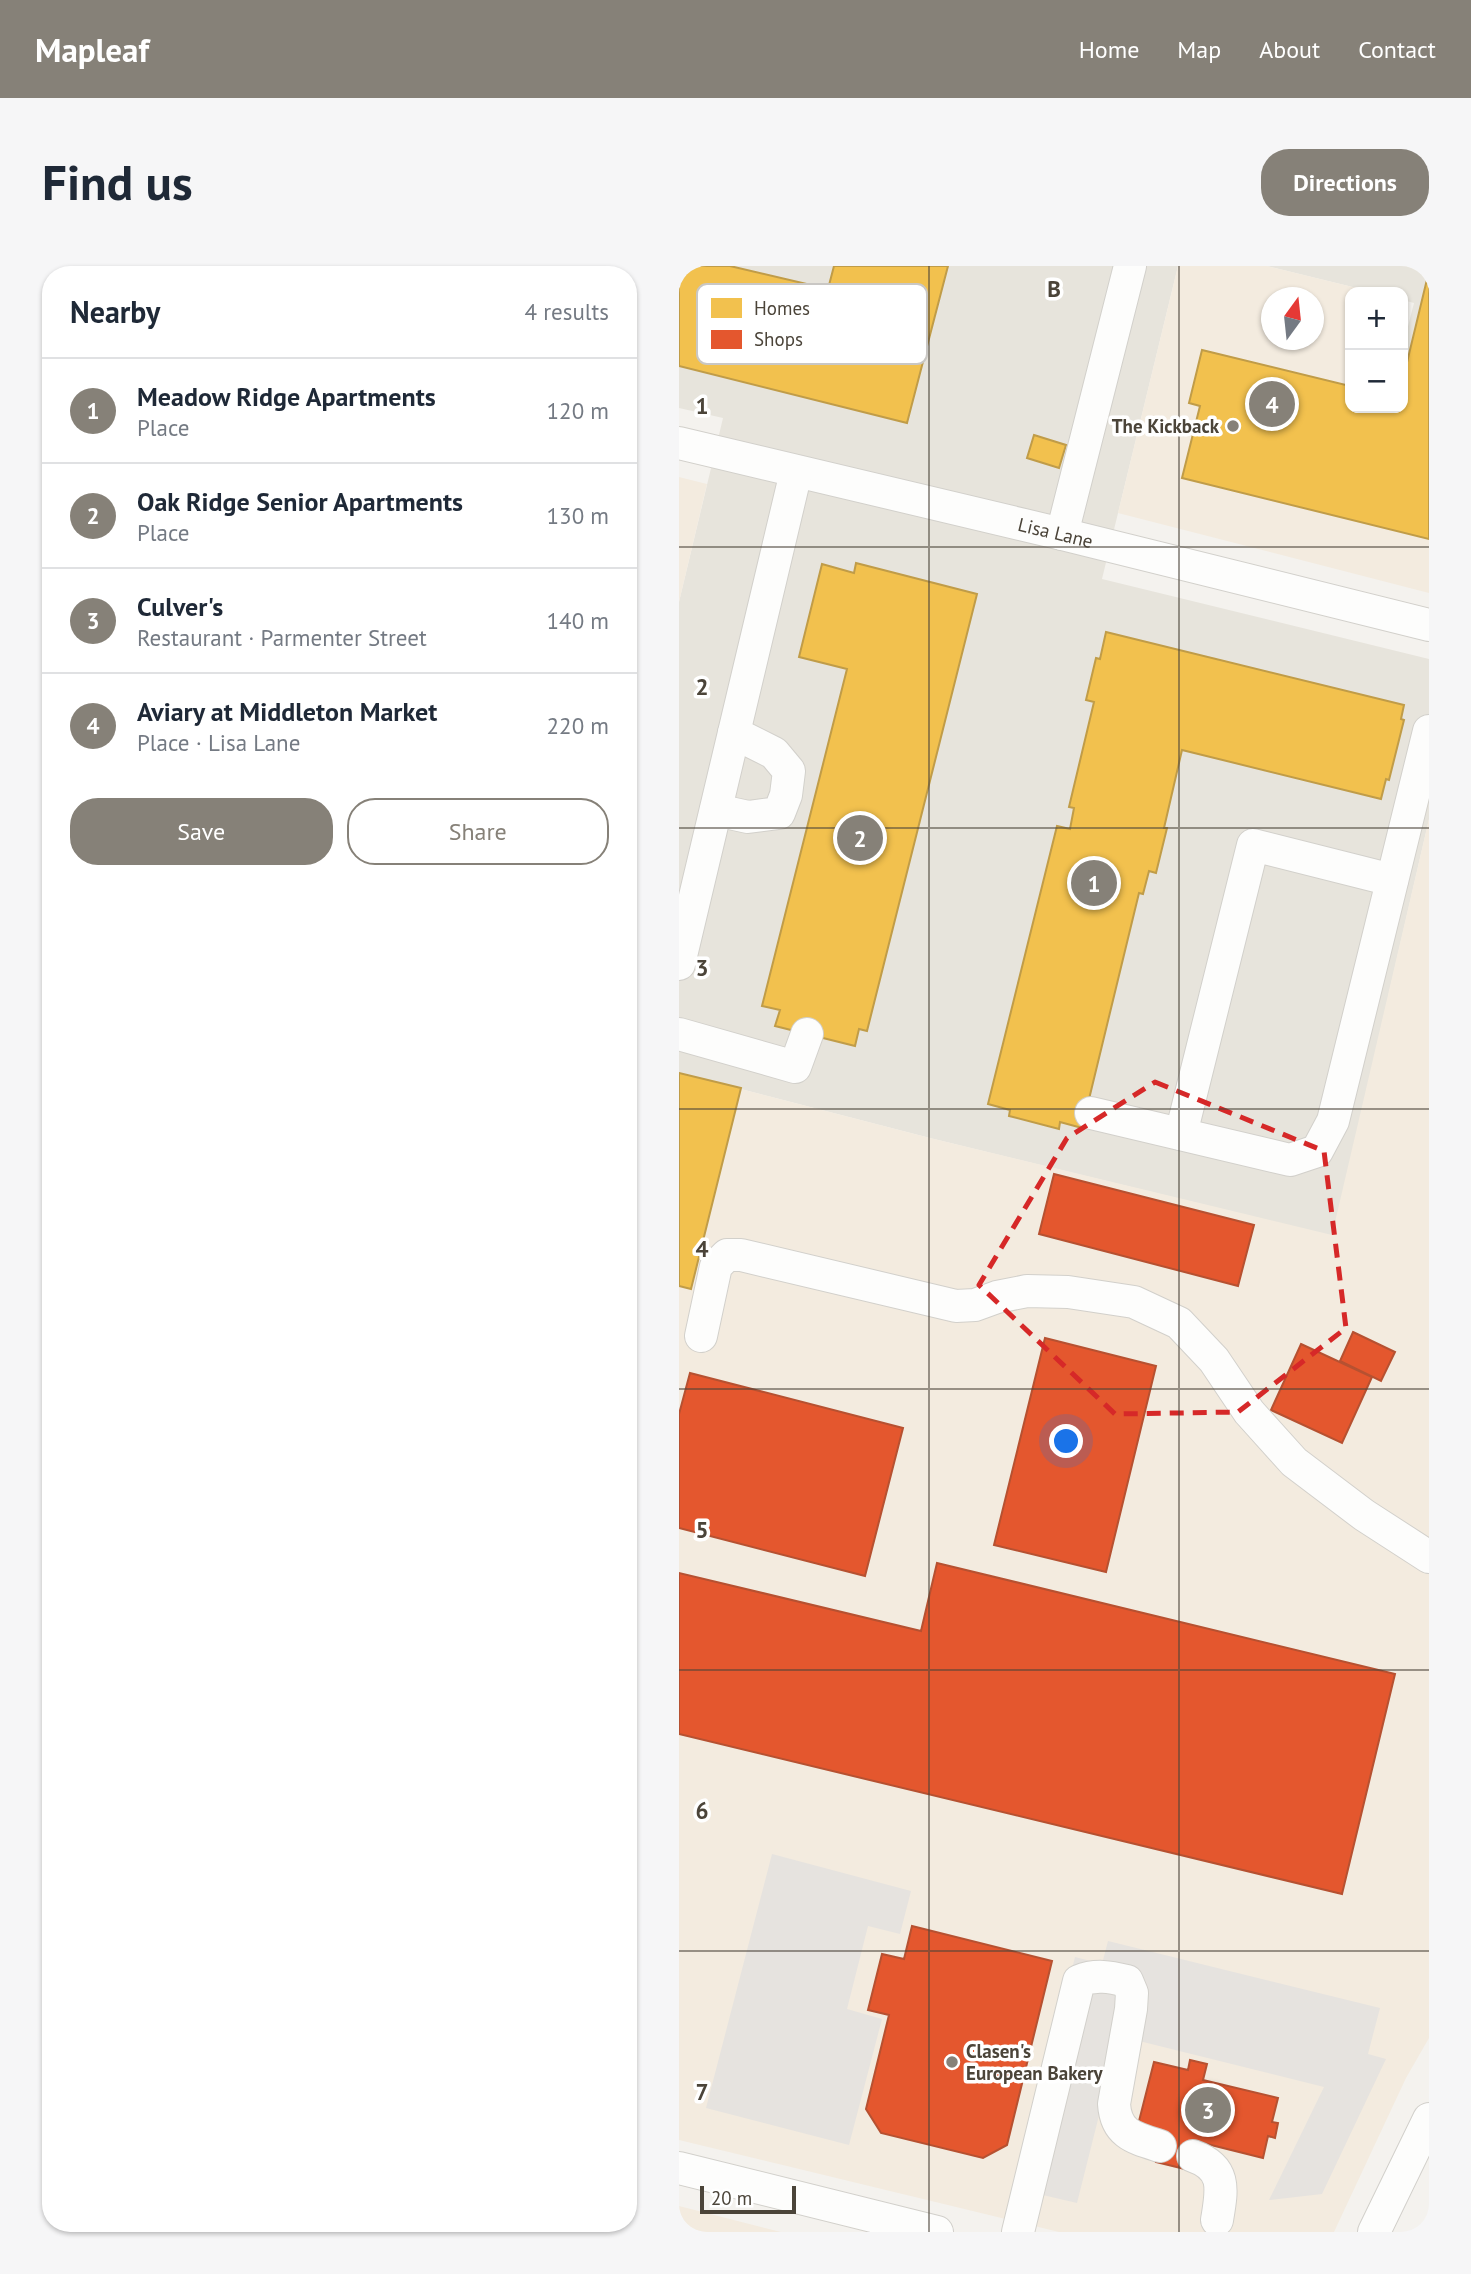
<!DOCTYPE html>
<html lang="en">
<head>
<meta charset="utf-8">
<style>
  :root { --surface:#fff; --page:#f6f6f7; --text:#1f2937; --muted:#747a83; --line:#e0e1e3; --accent:#868178 }
  body { margin:0; font-family:"PT Sans",sans-serif; background:var(--page); color:var(--text) }
  .controls { position:absolute; right:21px; top:21px; display:grid; overflow:hidden; border-radius:14px; box-shadow:0 2px 5px #0004 }
  .controls button { width:63px; height:63px; display:grid; place-items:center; padding:0; border:0; border-bottom:2px solid var(--line); background:var(--surface); color:var(--text); font:35px sans-serif }
  .compass { position:absolute; left:582px; top:21px; width:63px; height:63px; border-radius:50%; background:var(--surface); box-shadow:0 2px 5px #0004; rotate:15deg }
  .scale { position:absolute; left:21px; bottom:18px; width:96px; box-sizing:border-box; padding-left:7px; border:4px solid #4b4439; border-top:0; font-size:19px; line-height:24px; white-space:nowrap; color:#4b4439; -webkit-text-stroke:5px #fff; paint-order:stroke }
  .you { position:absolute; left:388px; top:1176px; width:24px; height:24px; margin:-18px; border:5px solid #fff; border-radius:50%; background:#1a73e8; box-shadow:0 0 0 10px #1a73e833 }
  .badge { display:grid; place-items:center; width:46px; height:46px; border-radius:50%; background:var(--accent); color:#fff; font-size:23px; font-weight:700 }
  .pin { position:absolute; translate:-50% -50%; border:4px solid #fff; box-shadow:0 2px 7px #0006 }
  .list { margin:0; padding:0; list-style:none }
  h2 { display:flex; justify-content:space-between; align-items:center; height:91px; margin:0; padding:0 28px; font-size:30px }
  h2 small { font-size:23px; font-weight:400; color:var(--muted) }
  .list li { display:grid; grid-template-columns:46px 1fr auto; gap:21px; align-items:center; box-sizing:border-box; height:105px; padding:0 28px; border-top:2px solid var(--line) }
  .list b { display:block; font-size:26px; white-space:nowrap }
  .list p { margin:0; font-size:23px; white-space:nowrap; color:var(--muted) }
  .list em { font-size:23px; font-style:normal; color:var(--muted) }
  .actions { display:flex; gap:14px; padding:21px 28px }
  .actions a { flex:1; padding:16px 0; border:2px solid var(--accent); border-radius:28px; text-align:center; font-size:24px; color:var(--accent) }
  .actions .main { background:var(--accent); color:#fff }
  .map { position:relative; flex:none; width:750px; height:1966px; overflow:hidden; border-radius:28px }
  header { display:flex; align-items:center; gap:42px; box-sizing:border-box; height:98px; padding:0 35px; background:var(--accent); color:#fff }
  header strong { font-size:33px }
  nav { display:flex; gap:38px; margin-inline-start:auto; font-size:24px }
  .intro { display:flex; align-items:center; justify-content:space-between; box-sizing:border-box; height:168px; padding:0 42px }
  h1 { margin:0; font-size:49px }
  .button { padding:18px 32px; border-radius:28px; background:var(--accent); color:#fff; font-size:24px; font-weight:700 }
  main { display:flex; gap:42px; padding:0 42px }
  aside { flex:1; background:var(--surface); border-radius:28px; box-shadow:0 2px 5px #0004 }
  .map>svg:first-child { display:block }
</style>
</head>
<body>
<header>
<strong>Mapleaf</strong>
<nav><a>Home</a><a>Map</a><a>About</a><a>Contact</a></nav>
</header>
<div class="intro"><h1>Find us</h1><a class="button">Directions</a></div>
<main>
<aside>
<h2>Nearby<small>4 results</small></h2>
<ul class="list">
<li><span class="badge">1</span><div><b>Meadow Ridge Apartments</b><p>Place</p></div><em>120 m</em></li>
<li><span class="badge">2</span><div><b>Oak Ridge Senior Apartments</b><p>Place</p></div><em>130 m</em></li>
<li><span class="badge">3</span><div><b>Culver's</b><p>Restaurant · Parmenter Street</p></div><em>140 m</em></li>
<li><span class="badge">4</span><div><b>Aviary at Middleton Market</b><p>Place · Lisa Lane</p></div><em>220 m</em></li>
</ul>
<div class="actions"><a class="main">Save</a><a>Share</a></div>
</aside>
<div class="map">
<svg width="750" height="1966" viewBox="0 0 750 1966">
  <rect width="100%" height="100%" fill="#f4f2ee"/>
  <path fill="#e7e4dc" d="M0 0H499L423 313 750 393V553L654 970 251 872 0 807V336L44 152 0 142Z
    M588 0H750V138L724 127V80L735 37 724 34V26H694Z"/>
  <path fill="#f3ebdf" fill-rule="evenodd" d="M499 0H588L694 26H671V142H724V127L750 138V327L439 247ZM592 32H634V74H592Z
    M0 211 28 218 0 336Z
    M750 553V1772L727 1812 655 1966H380L0 1874V807L251 872 653 969Z
    M0 1940 102 1966H0Z"/>
  <path fill="#e6e3df" d="M93 1588 232 1625 221 1668 189 1660 168 1743 203 1753 170 1879 27 1842Z
    M429 1675 701 1742 689 1788 707 1793 643 1928 590 1934 645 1821 440 1770 398 1937 338 1923 396 1691 423 1698Z"/>
  <path fill="#f2c14e" stroke="#c09c48" stroke-width="2" d="M0 0H51L149 23 155 0H269L228 157 0 100Z
    M750 5V273L503 212 521 140 510 137 523 84 671 120V142H724V113Z
    M355 169 387 179 380 202 348 192Z
    M177 297 298 328 188 765 180 763 176 780 96 760 101 744 83 740 168 403 120 391 143 298 175 307Z
    M427 366 725 439 722 453 725 454 710 514 707 513 702 533 503 484 485 562H488L477 607 470 605 464 628 460 627 403 862 381 856 380 863 330 850 331 844 309 838 378 560 391 563 395 542 390 541 415 436 407 434 417 392 421 393Z
    M0 807 62 822 12 1023 0 1020Z"/>
  <path fill="#e4572e" stroke="#b65131" stroke-width="2" d="M375 908 575 959 559 1020 360 968Z
    M674 1066 716 1086 702 1115 661 1095Z
    M366 1072 477 1100 427 1306 315 1279Z
    M622 1078 693 1111 663 1177 592 1144Z
    M11 1107 224 1162 186 1310 0 1262V1148Z
    M258 1297 716 1408 663 1628 0 1468V1307L242 1365Z
    M233 1660 373 1695 328 1879 304 1892 202 1867 187 1843 210 1749 189 1744 203 1688 225 1693Z
    M511 1794 528 1798 524 1814 599 1832 593 1856 599 1857 596 1872 589 1870 584 1892 524 1877 510 1904 477 1896 483 1869 458 1863 475 1796 509 1804Z"/>
  <g fill="none" stroke-linecap="round" stroke-linejoin="round">
    <defs>
      <g id="minor">
        <path id="s1" d="M0 177 383 268 750 359"/>
        <path d="M383 268 451 0"/>
        <path d="M37 544 69 551 100 547 107 529 110 505 95 487 55 467"/>
        <path d="M0 698 117 206"/>
        <path d="M0 768 116 801 128 768"/>
        <path d="M412 847 611 894 638 885 654 855 750 465"/>
        <path d="M502 868 574 579 713 614"/>
        <path d="M22 1070 37 1000 48 989H62L277 1040 296 1039 318 1031 348 1025 389 1026 455 1036 500 1057 535 1094 570 1146 615 1196 685 1249 750 1291"/>
        <path d="M514 1890C548 1902 543 1924 538 1954"/>
        <path d="M0 1902 258 1966"/>
        <path d="M339 1966 400 1715C417 1708 431 1711 448 1715L453 1727 452 1743 435 1838C437 1868 455 1872 481 1880"/>
        <path d="M695 1966 750 1853"/>
      </g>
    </defs>
    <use href="#minor" stroke="#d2d0cb" stroke-width="34"/>
    <use href="#minor" stroke="#fdfdfc" stroke-width="32"/>
  </g>
  <path fill="none" stroke="#d62828" stroke-width="5" stroke-dasharray="14 9" stroke-linejoin="round" d="M476 816 645 885 667 1062 559 1146 436 1148 300 1019 388 872Z"/>
  <path fill="none" stroke="#4b4439" stroke-width="2" stroke-opacity="0.55" d="M250 0V1966M500 0V1966M0 281H750M0 562H750M0 843H750M0 1123H750M0 1404H750M0 1685H750"/>
  <g fill="#868178" stroke="#fff" stroke-width="2.5">
    <circle cx="554" cy="160" r="7"/>
    <circle cx="273" cy="1796" r="7"/>
  </g>
  <g text-anchor="middle" stroke-width="7" stroke-linejoin="round" paint-order="stroke">
    <g font-size="19" font-weight="bold" fill="#4b4439" stroke="#fff" text-anchor="end">
      <text x="540" y="167">The Kickback</text>
      <text x="287" y="1792" text-anchor="start">Clasen's<tspan x="287" dy="22">European Bakery</tspan></text>
    </g>
    <g font-size="19" fill="#4b4439" stroke="#fff">
      <text dy="7" stroke="none"><textPath href="#s1" startOffset="387">Lisa Lane</textPath></text>
    </g>
  </g>
  <rect x="18" y="18" width="230" height="80" rx="10" fill="#fff" stroke="#c9c7c4" stroke-width="2"/>
  <rect x="32" y="32" width="31" height="20" fill="#f2c14e"/>
  <rect x="32" y="64" width="31" height="19" fill="#e4572e"/>
  <g font-size="19" fill="#4b4439">
    <text x="75" y="49">Homes</text>
    <text x="75" y="80">Shops</text>
  </g>
  <g font-size="23" text-anchor="middle" font-weight="bold" fill="#4b4439" stroke="#fff" stroke-width="7" stroke-linejoin="round" paint-order="stroke">
    <text x="375" y="31">B</text>
    <text x="23" y="148">1</text>
    <text x="23" y="429">2</text>
    <text x="23" y="710">3</text>
    <text x="23" y="991">4</text>
    <text x="23" y="1272">5</text>
    <text x="23" y="1553">6</text>
    <text x="23" y="1834">7</text>
  </g>
</svg>
<div class="controls">
<button>+</button>
<button>−</button>
</div>
<svg class="compass" viewBox="-18 -18 36 36"><path d="M0-13l5 13h-10z" fill="#e53935"/><path d="M0 13l5-13h-10z" fill="#747a83"/></svg>
<div class="scale">20 m</div>
<div class="you"></div>
<div class="pin badge" style="left:415px;top:617px">1</div>
<div class="pin badge" style="left:181px;top:572px">2</div>
<div class="pin badge" style="left:529px;top:1844px">3</div>
<div class="pin badge" style="left:593px;top:138px">4</div>
</div>
</main>
</body>
</html>
